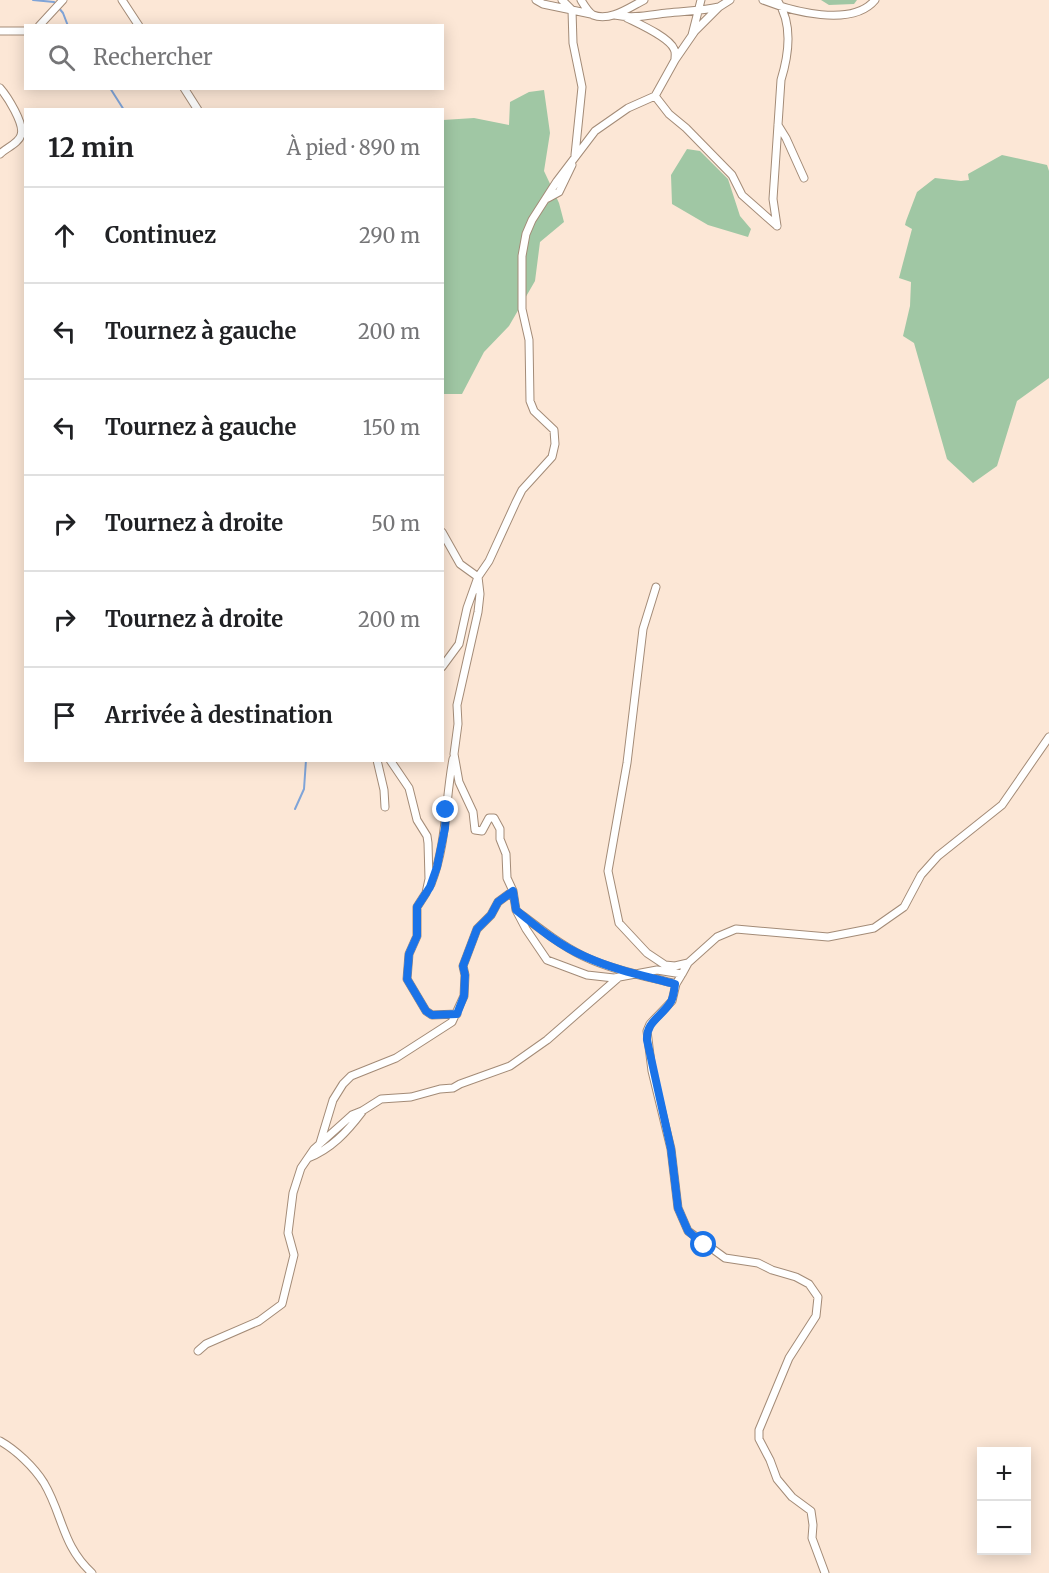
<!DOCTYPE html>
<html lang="fr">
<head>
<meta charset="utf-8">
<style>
  :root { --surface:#fff; --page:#f6f6f6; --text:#202124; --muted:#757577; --line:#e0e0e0 }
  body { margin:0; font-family:Merriweather,serif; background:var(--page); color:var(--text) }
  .controls { position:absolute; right:18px; bottom:18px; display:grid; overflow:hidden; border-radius:0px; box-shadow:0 3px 15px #0003 }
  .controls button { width:54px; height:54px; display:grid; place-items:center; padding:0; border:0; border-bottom:2px solid var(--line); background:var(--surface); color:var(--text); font:30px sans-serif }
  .stop { position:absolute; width:18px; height:18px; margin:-14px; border:4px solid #1a73e8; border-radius:50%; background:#fff }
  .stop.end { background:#1a73e8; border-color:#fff; box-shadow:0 2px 6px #0008 }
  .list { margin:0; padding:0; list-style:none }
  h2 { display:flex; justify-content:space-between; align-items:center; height:78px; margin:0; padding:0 24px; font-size:26px }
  h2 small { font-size:20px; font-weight:400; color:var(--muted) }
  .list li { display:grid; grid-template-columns:39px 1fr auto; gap:18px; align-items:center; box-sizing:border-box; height:96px; padding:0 24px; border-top:2px solid var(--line) }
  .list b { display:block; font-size:22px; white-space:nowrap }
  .list em { font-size:20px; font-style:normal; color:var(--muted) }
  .icon { flex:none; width:33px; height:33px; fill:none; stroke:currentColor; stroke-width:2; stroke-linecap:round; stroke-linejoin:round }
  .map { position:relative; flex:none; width:1049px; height:1573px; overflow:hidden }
  .search { position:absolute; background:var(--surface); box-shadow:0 3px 15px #0003; left:24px; top:24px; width:420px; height:66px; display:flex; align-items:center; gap:15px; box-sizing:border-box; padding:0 21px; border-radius:0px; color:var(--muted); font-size:22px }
  .panel { position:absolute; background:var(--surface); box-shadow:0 3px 15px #0003; left:24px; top:108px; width:420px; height:654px; border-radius:0px }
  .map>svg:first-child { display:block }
</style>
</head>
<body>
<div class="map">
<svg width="1049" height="1573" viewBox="0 0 1049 1573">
  <rect width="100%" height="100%" fill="#fce7d6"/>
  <path fill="#a0c7a4" d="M821 0H857L854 4 829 5Z
    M544 90 550 133 544 171 559 203 564 222 540 242 535 281 509 326 484 352 462 394H443V120L474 118 509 125 510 102 529 92Z
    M687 149 700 151 728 179 740 216 751 229 748 237 708 225 672 204 671 175Z
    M1002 155 1047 165 1049 171V378L1017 401 997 466 973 483 947 459 914 343 903 336 910 306 911 282 899 278 912 229 905 225 906 221 917 192 935 178 961 181 969 180 968 174Z"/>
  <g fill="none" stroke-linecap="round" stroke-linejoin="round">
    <path stroke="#7fa4d8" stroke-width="2" d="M33 0 54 2 63 13 68 26
      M110 88 124 110
      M295 809 304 789 306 760"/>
    <defs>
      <path id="minor" d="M122 0 139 26
        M536 0 543 4 591 14
        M562 0 572 10 573 43 582 87 575 155
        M581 0C584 5 588 12 593 15 610 22 630 7 644 0
        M763 0C791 11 852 28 875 0
        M615 15C633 19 649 15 667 13 685 11 701 11 719 7
        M627 18C639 24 669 37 674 49 676 52 675 56 675 59
        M39 26 63 0
        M0 31H26
        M692 35 701 0
        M0 88C7 96 25 124 21 135 19 143 6 148 0 154
        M184 88 198 110
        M655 96 669 114 686 128 732 175 742 195 777 226
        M778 125 786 138 804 178
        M548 198 559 192 572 165
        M777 226 773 199 781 80C789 54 793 23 777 0
        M442 532 460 564 478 577 480 594 478 612 457 705 458 724 454 754 459 782 473 812 475 830 482 831 489 818H494L500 829V839L506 854 507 878 513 891 516 910 526 929 547 960 587 975 614 978 657 970 682 974 688 963 717 937 736 929 828 937 874 928 904 907 921 875 938 856 1002 805 1049 737
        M656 587 643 629 627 763 608 871 619 923 647 953 665 965 675 966 688 963
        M442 667 459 644 467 608 478 577 489 561 516 502 522 490 552 457 555 444 554 430 534 411 530 401 529 340 522 309V256L526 234 532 220 557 181 595 131 628 108 655 96 675 60 695 31 719 7 730 0
        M377 760 384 790 385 807
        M390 760 409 788 417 820 427 836 428 843 429 879 426 893 417 907V936L409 954 407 979 426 1011 432 1015 457 1014
        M431 884C447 844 445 801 453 759
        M518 912C539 928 559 944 583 956 612 970 645 976 676 984
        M682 974 676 984 672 1001 650 1024 647 1031 652 1071 671 1149 678 1208 688 1231 725 1258 758 1263 772 1270 796 1277 809 1284 818 1297 816 1316 789 1358 759 1430V1439L770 1460 777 1479 792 1497 811 1511 813 1525 812 1538 825 1573
        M320 1143 333 1100 343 1084 351 1076 396 1058 452 1022 464 996 465 975 463 966 477 929 491 915 498 902 513 891
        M308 1158C331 1149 347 1132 362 1112
        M198 1351 206 1344 259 1321 282 1304 294 1255 288 1233 293 1193 301 1168 314 1149 352 1115 362 1111 381 1099 411 1097 440 1089 453 1088 460 1084 510 1066 547 1040 619 977
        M0 1441C16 1450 34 1467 44 1483 63 1515 62 1546 92 1573"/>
    </defs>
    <use href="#minor" stroke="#a38b77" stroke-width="9"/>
    <use href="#minor" stroke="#fff" stroke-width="7"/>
  </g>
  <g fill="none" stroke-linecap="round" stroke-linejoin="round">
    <path stroke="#1a73e8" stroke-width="8" d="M446 810 445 828 437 867 430 887 417 907V936L409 954 407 979 426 1011 432 1015 457 1014 464 996 465 975 463 966 477 929 491 915 498 902 513 891 516 910C538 928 560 946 586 957 615 970 645 976 675 984 674 990 674 998 670 1003 661 1017 646 1022 647 1040L671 1149 678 1208 688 1231 704 1245"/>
  </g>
</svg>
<div class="controls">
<button>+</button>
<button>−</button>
</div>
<div class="stop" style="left:704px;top:1245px"></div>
<div class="stop end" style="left:446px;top:810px"></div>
<div class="search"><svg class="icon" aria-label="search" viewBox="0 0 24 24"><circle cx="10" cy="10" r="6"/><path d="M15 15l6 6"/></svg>Rechercher</div>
<section class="panel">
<h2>12 min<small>À pied · 890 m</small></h2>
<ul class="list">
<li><svg class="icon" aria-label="ahead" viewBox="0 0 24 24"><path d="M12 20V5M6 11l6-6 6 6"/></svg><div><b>Continuez</b></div><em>290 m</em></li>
<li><svg class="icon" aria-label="left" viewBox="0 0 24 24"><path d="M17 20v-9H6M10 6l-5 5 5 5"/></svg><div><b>Tournez à gauche</b></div><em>200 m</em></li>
<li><svg class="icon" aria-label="left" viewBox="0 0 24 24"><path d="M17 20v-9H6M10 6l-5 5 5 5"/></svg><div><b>Tournez à gauche</b></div><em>150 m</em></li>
<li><svg class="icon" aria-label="right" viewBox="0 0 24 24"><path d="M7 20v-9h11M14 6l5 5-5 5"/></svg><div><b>Tournez à droite</b></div><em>50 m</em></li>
<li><svg class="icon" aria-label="right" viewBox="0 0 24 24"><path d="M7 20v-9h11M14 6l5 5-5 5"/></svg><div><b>Tournez à droite</b></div><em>200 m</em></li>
<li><svg class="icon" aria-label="arrive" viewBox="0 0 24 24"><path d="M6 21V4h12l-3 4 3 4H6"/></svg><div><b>Arrivée à destination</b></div></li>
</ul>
</section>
</div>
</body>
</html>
